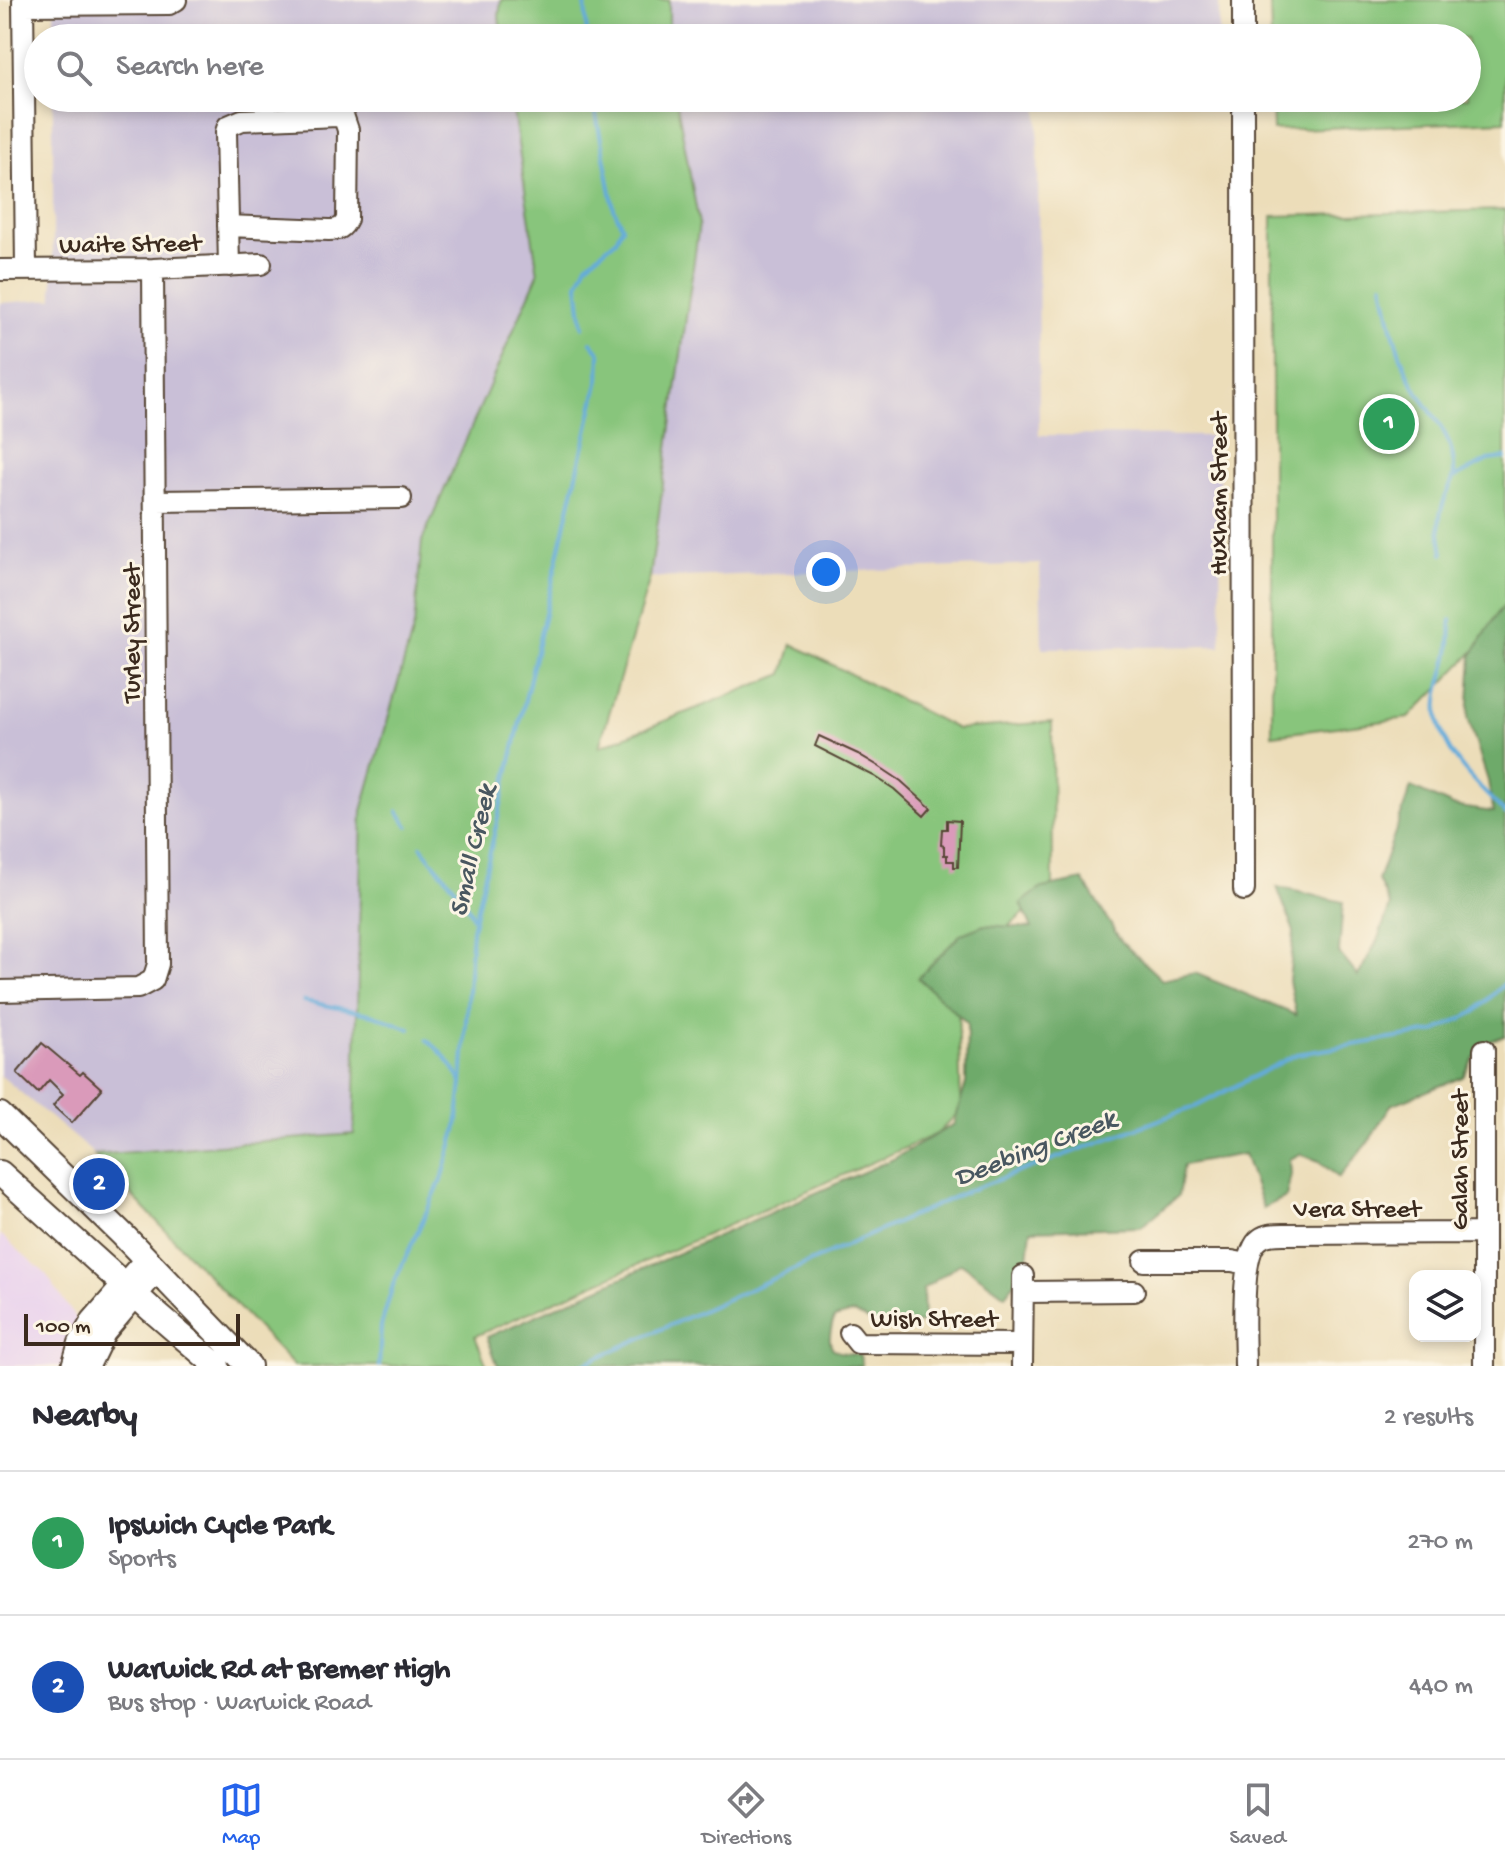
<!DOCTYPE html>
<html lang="en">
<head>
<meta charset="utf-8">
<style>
  :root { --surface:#fff; --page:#f7f7f7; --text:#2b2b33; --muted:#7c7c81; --line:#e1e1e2; --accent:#2563eb }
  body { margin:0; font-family:"Gochi Hand",sans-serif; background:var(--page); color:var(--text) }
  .controls { position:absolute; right:24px; bottom:24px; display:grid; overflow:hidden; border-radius:16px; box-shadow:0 4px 12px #0003 }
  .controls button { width:72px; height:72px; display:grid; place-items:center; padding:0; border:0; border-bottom:2px solid var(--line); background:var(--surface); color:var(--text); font:40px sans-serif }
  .scale { position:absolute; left:24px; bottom:20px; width:216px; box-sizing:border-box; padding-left:8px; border:4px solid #3b2a1e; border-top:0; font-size:22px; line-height:28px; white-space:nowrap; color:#3b2a1e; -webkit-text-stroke:6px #fcf5e5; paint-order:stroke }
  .you { position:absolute; left:826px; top:572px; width:28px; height:28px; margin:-20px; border:6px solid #fff; border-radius:50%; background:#1a73e8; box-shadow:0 0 0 12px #1a73e833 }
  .badge { display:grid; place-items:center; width:52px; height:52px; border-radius:50%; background:var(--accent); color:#fff; font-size:26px; font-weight:700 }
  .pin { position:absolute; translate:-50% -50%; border:4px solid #fff; box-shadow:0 2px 8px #0006 }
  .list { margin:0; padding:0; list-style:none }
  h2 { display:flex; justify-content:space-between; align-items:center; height:104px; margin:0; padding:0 32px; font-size:34px }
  h2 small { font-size:26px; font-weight:400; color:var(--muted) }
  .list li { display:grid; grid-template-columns:52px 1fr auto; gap:24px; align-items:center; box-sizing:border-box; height:144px; padding:0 32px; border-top:2px solid var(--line) }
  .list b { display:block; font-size:30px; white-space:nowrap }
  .list p { margin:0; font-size:26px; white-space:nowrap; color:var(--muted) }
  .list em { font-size:26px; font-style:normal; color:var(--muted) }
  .icon { flex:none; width:44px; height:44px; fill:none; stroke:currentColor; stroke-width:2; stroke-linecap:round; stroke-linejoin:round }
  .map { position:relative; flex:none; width:1505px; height:1366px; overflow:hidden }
  .search { position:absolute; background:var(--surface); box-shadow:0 4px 12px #0003; left:24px; right:24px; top:24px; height:88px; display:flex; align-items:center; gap:20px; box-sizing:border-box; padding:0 28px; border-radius:44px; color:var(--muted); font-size:30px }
  .sheet { height:392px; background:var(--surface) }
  nav { display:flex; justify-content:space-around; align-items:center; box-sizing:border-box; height:112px; border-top:2px solid var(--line); background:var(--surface); font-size:22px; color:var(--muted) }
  nav a { display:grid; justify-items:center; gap:4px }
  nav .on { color:var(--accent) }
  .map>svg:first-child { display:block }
</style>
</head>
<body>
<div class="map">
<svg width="1505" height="1366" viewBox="0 0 1505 1366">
  <rect width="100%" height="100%" fill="#fcf5e5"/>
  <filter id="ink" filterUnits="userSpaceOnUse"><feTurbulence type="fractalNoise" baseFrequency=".0125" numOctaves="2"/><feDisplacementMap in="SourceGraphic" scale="16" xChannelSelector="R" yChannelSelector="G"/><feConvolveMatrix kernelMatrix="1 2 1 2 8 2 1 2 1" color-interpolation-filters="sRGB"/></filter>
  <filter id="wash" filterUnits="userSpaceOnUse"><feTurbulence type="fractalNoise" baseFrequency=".006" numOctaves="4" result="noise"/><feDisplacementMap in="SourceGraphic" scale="32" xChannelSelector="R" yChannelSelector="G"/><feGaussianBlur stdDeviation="1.8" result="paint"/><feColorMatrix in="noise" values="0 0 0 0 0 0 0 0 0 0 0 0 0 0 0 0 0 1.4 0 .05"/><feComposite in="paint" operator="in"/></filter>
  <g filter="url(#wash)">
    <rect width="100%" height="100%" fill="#ecddb9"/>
    <path fill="#e9d2ee" d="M0 1234 46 1274 108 1366H0Z"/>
    <path fill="#c9bfd7" d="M54 0H501L499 17 502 38H54Z
      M669 0H1219V38H669Z
      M53 98H511L538 274 422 541 414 626 362 811 354 1134 94 1154 0 1075V303L53 299Z
      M676 98H1038L1039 435 1219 436 1221 646 1042 648 1040 564 651 578 699 224Z"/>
    <path fill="#88c57b" stroke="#62784c" stroke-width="2" d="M501 0H669V38H502L499 17Z
      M1270 0H1505V121L1273 130 1272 98H1467V38H1271Z
      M511 98H676L699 224 650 578 599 747 783 674 792 644 957 729 1052 722 1053 889 957 969 961 1110 937 1134 475 1336 487 1366H294L94 1155 354 1134 362 811 414 626 422 541 538 274Z
      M1505 210V633L1489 636 1409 718 1272 735V216Z"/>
    <path fill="#6eaa6b" stroke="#546a44" stroke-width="2" d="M1505 605V1036C1480 1042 1475 1055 1463 1077L1391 1105 1369 1141 1339 1178 1319 1161 1300 1154 1290 1159 1291 1174 1286 1197 1263 1208 1244 1154 1183 1165 1178 1196 1141 1227 1031 1230 1027 1268 1005 1295 961 1263 923 1289 924 1323 877 1325 853 1313 834 1318C831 1329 824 1349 840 1352 846 1354 853 1353 860 1355L862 1366H498L487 1337 893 1159 954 1124 966 1083 967 1023 918 978 961 934 984 925 1032 928 1021 903 1042 888 1083 880 1121 941 1162 980 1195 973 1296 1015 1289 981 1294 932 1277 887 1343 902 1339 953 1358 976 1377 941 1390 906 1378 880 1411 787 1453 806 1493 812 1488 781 1468 718 1472 655 1497 614Z"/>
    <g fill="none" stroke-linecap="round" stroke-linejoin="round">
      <path stroke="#63abda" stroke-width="4" d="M585 0 587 38
        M1383 284C1390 322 1398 361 1419 394 1431 414 1447 430 1452 453 1459 483 1447 485 1441 511 1437 525 1441 540 1443 554
        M583 327 578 284 587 264 616 240 622 227 614 209 593 98
        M1456 477 1488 460 1505 458
        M1451 620C1450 633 1451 646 1448 657 1445 671 1439 686 1438 700 1433 747 1475 782 1505 813
        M398 811 408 826
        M421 846C437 871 463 890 473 918
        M304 1001 374 1015 410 1029
        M427 1040C442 1051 453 1066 461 1081
        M379 1366 381 1326 393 1285 443 1176 457 1127 462 1083 472 930 599 379 600 353 591 342
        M579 1366 970 1190 1199 1105 1297 1054 1434 1032 1475 1012 1505 983"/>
    </g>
    <g id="blocks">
      <path fill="#da9aba" d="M819 736 858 754 880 767 901 781 931 808 924 816 894 789 874 776 815 746Z
        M947 820 960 821 958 867H954V861H947V855H944V846L941 845 942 829H947Z
        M42 1043 80 1075 83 1072 102 1089 72 1123 53 1106 63 1094 49 1080 38 1093 17 1073Z"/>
    </g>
  </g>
  <g filter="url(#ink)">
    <use href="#blocks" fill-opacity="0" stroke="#564535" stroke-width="2"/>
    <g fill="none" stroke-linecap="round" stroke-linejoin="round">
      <defs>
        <path id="minor" d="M23 0 26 269
          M1243 0V38
          M23 5 169 4 176 0
          M1243 98 1244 890
          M228 226 329 230C339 230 343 228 347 219L348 130 344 118 337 116 242 120 228 126 226 132 229 266
          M0 270 153 269 261 264
          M155 501 401 498
          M0 991 138 988 153 980 158 964 153 269
          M1144 1261H1232L1247 1264
          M1023 1292 1134 1291
          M850 1333 858 1343 1022 1344
          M72 1366 79 1343 92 1320 146 1258
          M89 1366 105 1333 158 1270
          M1022 1366 1023 1276
          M1245 1366C1245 1340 1239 1253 1260 1239 1266 1234 1276 1234 1284 1234L1484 1233
          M1484 1366V1050"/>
        <path id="major" d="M0 1115 123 1235 249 1366
          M0 1173 153 1311 217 1366"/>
      </defs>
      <use href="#minor" stroke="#564535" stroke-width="24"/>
      <use href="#major" stroke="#564535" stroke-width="28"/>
      <use href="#minor" stroke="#fff" stroke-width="20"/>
      <use href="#major" stroke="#fff" stroke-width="24"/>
    </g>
  </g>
  <g text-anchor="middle" stroke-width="6" stroke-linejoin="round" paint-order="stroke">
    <g font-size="26" fill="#3b2a1e" stroke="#fcf5e5">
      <text transform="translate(130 242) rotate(-1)" y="9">Waite Street</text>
      <text transform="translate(1217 494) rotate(-90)" y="9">Huxham Street</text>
      <text transform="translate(130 633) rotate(-90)" y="9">Turley Street</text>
      <text transform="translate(1458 1160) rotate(-90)" y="9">Galah Street</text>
      <text x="1357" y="1216">Vera Street</text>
      <text x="934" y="1326">Wish Street</text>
    </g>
    <g font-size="28" font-style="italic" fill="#495760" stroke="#fcf5e5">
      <text transform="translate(470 850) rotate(-77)" y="10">Small Creek</text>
      <text transform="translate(1034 1146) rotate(-21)" y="10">Deebing Creek</text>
    </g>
  </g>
</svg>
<div class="controls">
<button><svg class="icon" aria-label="layers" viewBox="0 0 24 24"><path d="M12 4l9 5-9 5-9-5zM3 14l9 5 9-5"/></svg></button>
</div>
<div class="scale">100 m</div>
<div class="you"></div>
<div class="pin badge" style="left:1389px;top:424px;background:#2e9e5b">1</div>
<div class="pin badge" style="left:99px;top:1184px;background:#1a4fb4">2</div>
<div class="search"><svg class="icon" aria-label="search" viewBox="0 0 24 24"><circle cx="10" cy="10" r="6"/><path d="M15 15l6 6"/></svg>Search here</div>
</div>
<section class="sheet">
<h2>Nearby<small>2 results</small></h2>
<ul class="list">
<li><span class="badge" style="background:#2e9e5b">1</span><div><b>Ipswich Cycle Park</b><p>Sports</p></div><em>270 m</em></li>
<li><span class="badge" style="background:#1a4fb4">2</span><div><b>Warwick Rd at Bremer High</b><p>Bus stop · Warwick Road</p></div><em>440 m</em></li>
</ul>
</section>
<nav>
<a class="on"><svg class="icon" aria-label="map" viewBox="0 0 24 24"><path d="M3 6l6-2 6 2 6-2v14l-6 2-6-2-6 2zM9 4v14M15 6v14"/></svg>Map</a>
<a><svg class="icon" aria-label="directions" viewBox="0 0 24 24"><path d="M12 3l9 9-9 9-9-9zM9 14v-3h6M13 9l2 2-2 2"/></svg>Directions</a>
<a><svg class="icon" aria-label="saved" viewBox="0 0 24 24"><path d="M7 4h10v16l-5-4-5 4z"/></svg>Saved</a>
</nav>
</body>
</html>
